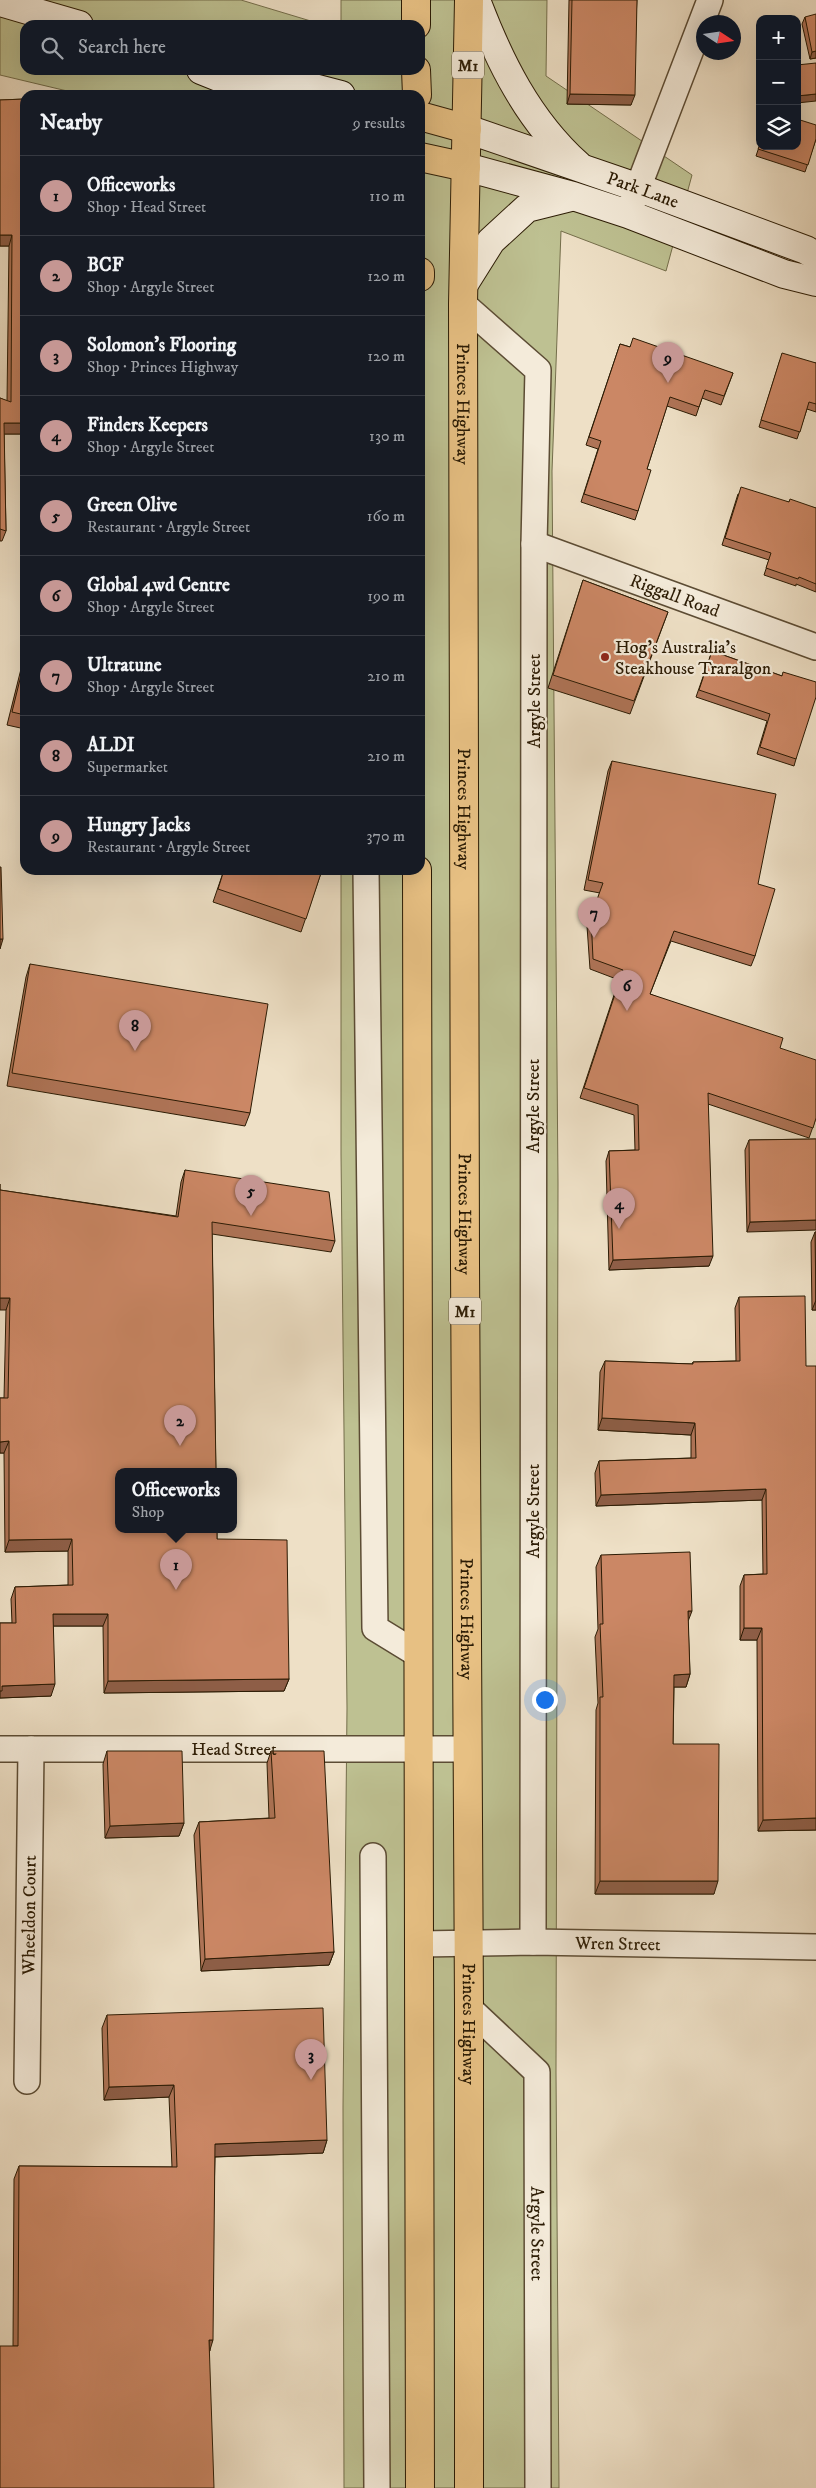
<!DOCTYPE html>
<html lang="en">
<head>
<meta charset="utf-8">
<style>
  :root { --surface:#171b24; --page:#242831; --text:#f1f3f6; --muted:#9ea1a6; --line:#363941; --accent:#c59692 }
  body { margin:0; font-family:"IM FELL DW Pica",serif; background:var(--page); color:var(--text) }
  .controls { position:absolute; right:15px; top:15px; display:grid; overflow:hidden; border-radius:10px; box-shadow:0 5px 20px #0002 }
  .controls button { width:45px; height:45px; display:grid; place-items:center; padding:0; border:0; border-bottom:1px solid var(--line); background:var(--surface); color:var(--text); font:25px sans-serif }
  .compass { position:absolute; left:696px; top:15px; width:45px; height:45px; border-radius:50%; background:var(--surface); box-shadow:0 5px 20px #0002; rotate:102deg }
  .you { position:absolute; left:544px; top:1699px; width:18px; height:18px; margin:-12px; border:4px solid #fff; border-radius:50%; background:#1a73e8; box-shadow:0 0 0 8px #1a73e833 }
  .badge { display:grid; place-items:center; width:32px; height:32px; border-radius:50%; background:var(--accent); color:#111; font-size:16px; font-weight:700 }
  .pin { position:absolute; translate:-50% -41px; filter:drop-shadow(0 1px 2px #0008) }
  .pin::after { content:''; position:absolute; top:26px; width:18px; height:15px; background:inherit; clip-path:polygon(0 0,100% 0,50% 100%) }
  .popup { position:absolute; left:115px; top:1468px; width:122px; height:65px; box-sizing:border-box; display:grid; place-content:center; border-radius:10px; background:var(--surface); filter:drop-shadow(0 1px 4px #0005); font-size:16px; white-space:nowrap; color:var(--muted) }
  .popup b { font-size:19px; color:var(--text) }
  .popup::after { content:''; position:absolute; left:50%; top:100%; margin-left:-10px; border:10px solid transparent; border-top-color:var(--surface) }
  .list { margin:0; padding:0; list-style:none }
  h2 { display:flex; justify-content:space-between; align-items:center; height:65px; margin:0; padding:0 20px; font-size:21px }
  h2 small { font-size:16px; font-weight:400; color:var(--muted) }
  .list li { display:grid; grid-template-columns:32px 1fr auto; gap:15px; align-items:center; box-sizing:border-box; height:80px; padding:0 20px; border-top:1px solid var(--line) }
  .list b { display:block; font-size:19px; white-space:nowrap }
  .list p { margin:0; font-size:16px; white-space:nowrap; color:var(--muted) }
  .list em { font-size:16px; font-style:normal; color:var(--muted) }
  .icon { flex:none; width:28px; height:28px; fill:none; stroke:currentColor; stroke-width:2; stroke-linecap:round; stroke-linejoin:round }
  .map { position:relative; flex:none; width:816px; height:2488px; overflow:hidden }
  .search { position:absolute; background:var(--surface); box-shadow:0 5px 20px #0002; left:20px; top:20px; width:405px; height:55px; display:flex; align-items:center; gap:12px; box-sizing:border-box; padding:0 18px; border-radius:15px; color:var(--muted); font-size:19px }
  .panel { position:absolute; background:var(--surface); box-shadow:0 5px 20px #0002; left:20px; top:90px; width:405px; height:785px; border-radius:15px }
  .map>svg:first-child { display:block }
</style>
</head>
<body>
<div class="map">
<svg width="816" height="2488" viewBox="0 0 816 2488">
  <rect width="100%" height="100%" fill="#eee0c6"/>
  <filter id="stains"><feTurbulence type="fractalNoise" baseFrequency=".004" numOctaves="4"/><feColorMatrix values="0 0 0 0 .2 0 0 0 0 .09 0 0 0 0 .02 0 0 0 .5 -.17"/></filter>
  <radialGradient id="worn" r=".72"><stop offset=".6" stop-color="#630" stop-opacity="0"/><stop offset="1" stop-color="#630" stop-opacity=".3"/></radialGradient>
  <path fill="#bec192" stroke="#746e4b" d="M0 0H241L324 25H25V70H420V25H341V0H547L546 76 692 175 666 271 561 231 552 471 558 1183 556 2072 559 2488H344L343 2107 347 1708 341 1154V870H420V95H84L0 75Z"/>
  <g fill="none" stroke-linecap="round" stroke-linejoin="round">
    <defs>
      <g id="street">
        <path d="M628 214 710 0"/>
        <path d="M463 304 538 370 534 544 533 1942"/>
        <path id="s1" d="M534 544 816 647"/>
        <path d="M366 870 375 1628 419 1655"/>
        <path id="s2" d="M0 1749H466"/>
        <path d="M373 1856 377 2488"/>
        <path id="s3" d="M420 1944 533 1942 816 1947"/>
        <path id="s4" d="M469 2008 537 2072 538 2488"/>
        <path id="s5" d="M27 2081 31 1749"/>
      </g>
      <g id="secondary">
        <path d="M476 0C499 61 528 120 578 165"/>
        <path d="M0 2 79 25"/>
        <path d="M201 70 263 95"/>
        <path d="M245 70 341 95"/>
        <path id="s6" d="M467 129 639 188 806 250 816 256"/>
        <path d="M466 167 573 196 628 214 784 274 816 282"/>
        <path d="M464 284 491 241 527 208 571 197"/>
      </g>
      <g id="highway">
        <path id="s7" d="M469 0 463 304 465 1264 469 2008V2488"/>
        <path d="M416 25V0"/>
        <path d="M416 70 417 95"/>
        <path d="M420 116 467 129"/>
        <path d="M420 157 466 167"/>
        <path d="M420 272V277"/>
        <path d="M417 870 420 2488"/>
      </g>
    </defs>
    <use href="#street" stroke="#5c4c34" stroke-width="28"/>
    <use href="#secondary" stroke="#2b1b04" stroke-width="30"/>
    <use href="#highway" stroke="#2b1b04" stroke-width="30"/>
    <use href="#street" stroke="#f4ebda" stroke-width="25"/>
    <use href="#secondary" stroke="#f4ebda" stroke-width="28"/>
    <use href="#highway" stroke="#e7c083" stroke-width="28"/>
  </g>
  <path fill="#af7457" stroke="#2b1b04" d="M569 0H637L631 105 567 104Z
    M805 17 816 58 810 59 802 24Z
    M25 99V434H4L6 531 2 541H0V398L7 401 9 246H0V100Z
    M816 139 805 172 756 156 760 144Z
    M620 344 630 347 733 373 721 405 702 398 696 416 667 406 647 469 638 511 635 520 581 502 598 449 586 445Z
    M780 360 816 363V412L807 409 797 439 759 427Z
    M738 494 789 502 816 508V592L796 584V586L764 575 769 560 722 545Z
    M583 580 668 612 630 714 548 688Z
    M712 651 782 676 796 759 794 766 757 754 767 721 696 697Z
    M25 653V729L7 725Z
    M612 761 758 884 755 956 751 966 671 941 650 994 780 1048 816 1118 809 1138 708 1104 709 1266 609 1270 606 1161 609 1151 635 1150 634 1115 580 1098 619 980 590 969 587 926 600 893 584 890 608 771Z
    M224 870H322L301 932 213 902Z
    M30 964 250 1113 245 1126 7 1086 26 977Z
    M816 1139 747 1232 745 1150 749 1140Z
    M185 1170 335 1241 331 1252 212 1234 217 1539 289 1679 284 1691 104 1693 103 1626H53L51 1696 0 1698V1623H12L11 1599 15 1587 68 1585V1551L5 1552 4 1453H0V1398H4L6 1310 0 1190 176 1216 181 1182Z
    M815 1232H816V1310H812L811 1242Z
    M739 1297 806 1366 816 1830 758 1831 757 1640H740V1586L744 1575 763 1574 762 1500 596 1506 595 1473 599 1461 691 1458V1435L598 1430 600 1372 605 1361 692 1364 693 1362 736 1361 735 1308Z
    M601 1555 688 1622 690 1674 686 1687H674L673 1744 714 1894H595L596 1710 598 1703 595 1637 598 1629 596 1567Z
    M107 1751 184 1823 179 1836 105 1838 103 1764Z
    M271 1751 334 1952 329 1965 201 1971 194 1835 199 1822 269 1818 267 1763Z
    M107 2015 327 2140 323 2153 215 2157 210 2351 13 2346 14 2179 19 2166 172 2167 169 2097 104 2100 102 2028Z"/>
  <path fill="#8e5e47" stroke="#2b1b04" d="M816 51V58L810 59 812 52Z
    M570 94 635 95 631 105 567 104Z
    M816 94V101L797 103V96Z
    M0 235H12L9 246H0Z
    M4 423H25V434H0Z
    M0 939H3L0 949Z
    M816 1220V1230L747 1232 750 1222Z
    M713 1256 709 1266 609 1270 613 1260Z
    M0 1298H10L6 1310H0Z
    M816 1300V1310H812Z
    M602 1418 695 1423 691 1435 598 1430Z
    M9 1441 4 1453H0V1442Z
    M766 1489 762 1500 596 1506 601 1495Z
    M72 1539 68 1551 5 1552 9 1540Z
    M688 1611H692L687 1624Z
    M53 1614H108L103 1626H49Z
    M744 1628H762L757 1640H740Z
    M690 1674 686 1687H669L674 1675Z
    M289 1679 284 1691 104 1693 108 1681Z
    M55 1684 51 1696 0 1698V1691L2 1686Z
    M816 1818V1830L758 1831 763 1820Z
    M184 1823 179 1836 105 1838 110 1826Z
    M600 1881H718L714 1894H595Z
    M334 1952 329 1965 201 1971 205 1959Z
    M174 2085 169 2097 104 2100 109 2087Z
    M327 2140 323 2153 210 2157 215 2144Z
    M209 2340H213L209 2353Z"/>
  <path fill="#cb8765" stroke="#2b1b04" d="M572 0H637L635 95 570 94Z
    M816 14V51L812 52 805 17Z
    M816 63V94L797 96V65Z
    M25 99V423H4L6 531 0 529V398L11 402 12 235H0V100Z
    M797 119 816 125V139L808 165 758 149 760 145V146H797Z
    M633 338 733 373 724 396 705 390 699 407 670 397 647 469 651 470 638 511 584 494 601 441 589 437 620 344 630 347Z
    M782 353 816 363V404L809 402 800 432 761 420Z
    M741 487 789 502 790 499 816 508V584L799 577 798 579 766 568 771 553 725 538Z
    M583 580 668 612 634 701 553 675Z
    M712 651 782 676 783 672 816 682V697L796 759 760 747 770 714 699 690Z
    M25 659V715L12 712Z
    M612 761 776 794 758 884 775 889 755 956 674 931 650 994 783 1038 780 1048 816 1060V1118L813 1128 708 1093 713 1256 613 1260 609 1151 639 1150 638 1105 584 1088 623 970 593 959 591 916 603 883 588 880Z
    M0 867H1L3 939H0Z
    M224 870H322L306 919 218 889Z
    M30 964 268 1004 250 1113 12 1073Z
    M816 1139V1220L750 1222 749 1140Z
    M185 1170 329 1192 335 1241 212 1222 216 1471H118V1529H217V1539L287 1540 289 1679 108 1681V1614H53L55 1684 2 1686V1691H0V1623H16L15 1587 73 1585 72 1539 9 1540V1441L0 1442V1398H8L10 1298H0V1184V1190L178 1217Z
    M815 1232H816V1300Z
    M805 1296 806 1366H816V1818L763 1820 762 1628H744V1575L767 1574 766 1489 601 1495 599 1461 696 1458 695 1423 602 1418 605 1361 693 1364V1362L740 1361 739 1297Z
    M690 1552 692 1611H688L690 1674 674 1675 673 1744H719L718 1881H600V1697H603L600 1624H603L601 1555Z
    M107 1751H182L184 1823 110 1826Z
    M271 1751H324L334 1952 205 1959 199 1822 275 1818Z
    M323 2008 327 2140 215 2144 213 2340H209L214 2488H0V2346H18L19 2166 177 2167 174 2085 109 2087 107 2015Z"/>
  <circle fill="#8f2418" stroke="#f4ebda" stroke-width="2" cx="605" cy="657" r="5"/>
  <g text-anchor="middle" stroke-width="4.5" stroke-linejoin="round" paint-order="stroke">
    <g fill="#f4ebda" stroke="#675944" stroke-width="1">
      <rect x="452" y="51.5" width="32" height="27" rx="4"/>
      <rect x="449" y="1297.5" width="32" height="27" rx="4"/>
    </g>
    <g font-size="16" font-weight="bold" fill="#2b1b04">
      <text x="468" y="71">M1</text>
      <text x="465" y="1317">M1</text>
    </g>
    <g font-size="18" fill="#2b1b04" stroke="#f4ebda">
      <text dy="6" stroke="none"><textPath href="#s6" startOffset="186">Park Lane</textPath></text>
      <text dy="6" stroke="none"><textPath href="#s7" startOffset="404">Princes Highway</textPath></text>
      <text dy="6" stroke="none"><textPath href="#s1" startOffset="150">Riggall Road</textPath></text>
      <text transform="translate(534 701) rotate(-90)" y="6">Argyle Street</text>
      <text dy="6" stroke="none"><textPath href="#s7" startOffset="809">Princes Highway</textPath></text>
      <text transform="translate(533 1106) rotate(-90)" y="6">Argyle Street</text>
      <text dy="6" stroke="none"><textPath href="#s7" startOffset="1214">Princes Highway</textPath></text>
      <text transform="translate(533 1511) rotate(-90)" y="6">Argyle Street</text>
      <text dy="6" stroke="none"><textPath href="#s7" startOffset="1619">Princes Highway</textPath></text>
      <text dy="6" stroke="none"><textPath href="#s2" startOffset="234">Head Street</textPath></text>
      <text dy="6" stroke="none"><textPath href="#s5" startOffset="166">Wheeldon Court</textPath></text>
      <text dy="6" stroke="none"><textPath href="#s3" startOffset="198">Wren Street</textPath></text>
      <text dy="6" stroke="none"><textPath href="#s7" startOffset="2024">Princes Highway</textPath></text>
      <text dy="6" stroke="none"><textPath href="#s4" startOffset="255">Argyle Street</textPath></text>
    </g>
    <g font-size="18" fill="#2b1b04" stroke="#f4ebda" text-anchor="start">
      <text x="615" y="653">Hog's Australia's<tspan x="615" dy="21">Steakhouse Traralgon</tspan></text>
    </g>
  </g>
  <rect width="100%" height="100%" filter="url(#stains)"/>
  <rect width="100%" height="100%" fill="url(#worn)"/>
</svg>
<div class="controls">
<button>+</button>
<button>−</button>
<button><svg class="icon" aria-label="layers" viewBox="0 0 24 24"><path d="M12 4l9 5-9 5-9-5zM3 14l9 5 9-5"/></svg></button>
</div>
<svg class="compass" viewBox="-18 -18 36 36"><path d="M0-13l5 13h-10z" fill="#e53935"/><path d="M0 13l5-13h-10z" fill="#9ea1a6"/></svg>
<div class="you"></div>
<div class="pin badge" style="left:176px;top:1590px">1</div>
<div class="popup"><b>Officeworks</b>Shop</div>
<div class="pin badge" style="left:180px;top:1446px">2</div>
<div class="pin badge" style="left:311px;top:2080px">3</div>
<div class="pin badge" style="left:619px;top:1229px">4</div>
<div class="pin badge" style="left:251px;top:1216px">5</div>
<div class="pin badge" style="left:627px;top:1011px">6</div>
<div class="pin badge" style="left:594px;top:938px">7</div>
<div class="pin badge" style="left:135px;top:1051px">8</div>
<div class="pin badge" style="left:668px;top:383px">9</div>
<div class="search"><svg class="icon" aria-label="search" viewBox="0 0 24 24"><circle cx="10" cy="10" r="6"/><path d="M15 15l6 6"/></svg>Search here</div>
<section class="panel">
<h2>Nearby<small>9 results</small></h2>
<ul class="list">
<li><span class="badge">1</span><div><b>Officeworks</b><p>Shop · Head Street</p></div><em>110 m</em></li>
<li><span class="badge">2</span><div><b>BCF</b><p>Shop · Argyle Street</p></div><em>120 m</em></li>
<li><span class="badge">3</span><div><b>Solomon's Flooring</b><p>Shop · Princes Highway</p></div><em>120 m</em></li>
<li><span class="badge">4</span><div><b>Finders Keepers</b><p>Shop · Argyle Street</p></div><em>130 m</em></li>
<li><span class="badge">5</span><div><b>Green Olive</b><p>Restaurant · Argyle Street</p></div><em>160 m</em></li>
<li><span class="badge">6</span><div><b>Global 4wd Centre</b><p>Shop · Argyle Street</p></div><em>190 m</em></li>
<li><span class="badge">7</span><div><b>Ultratune</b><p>Shop · Argyle Street</p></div><em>210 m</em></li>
<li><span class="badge">8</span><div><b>ALDI</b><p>Supermarket</p></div><em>210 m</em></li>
<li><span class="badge">9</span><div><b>Hungry Jacks</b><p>Restaurant · Argyle Street</p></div><em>370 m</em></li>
</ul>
</section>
</div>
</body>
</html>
